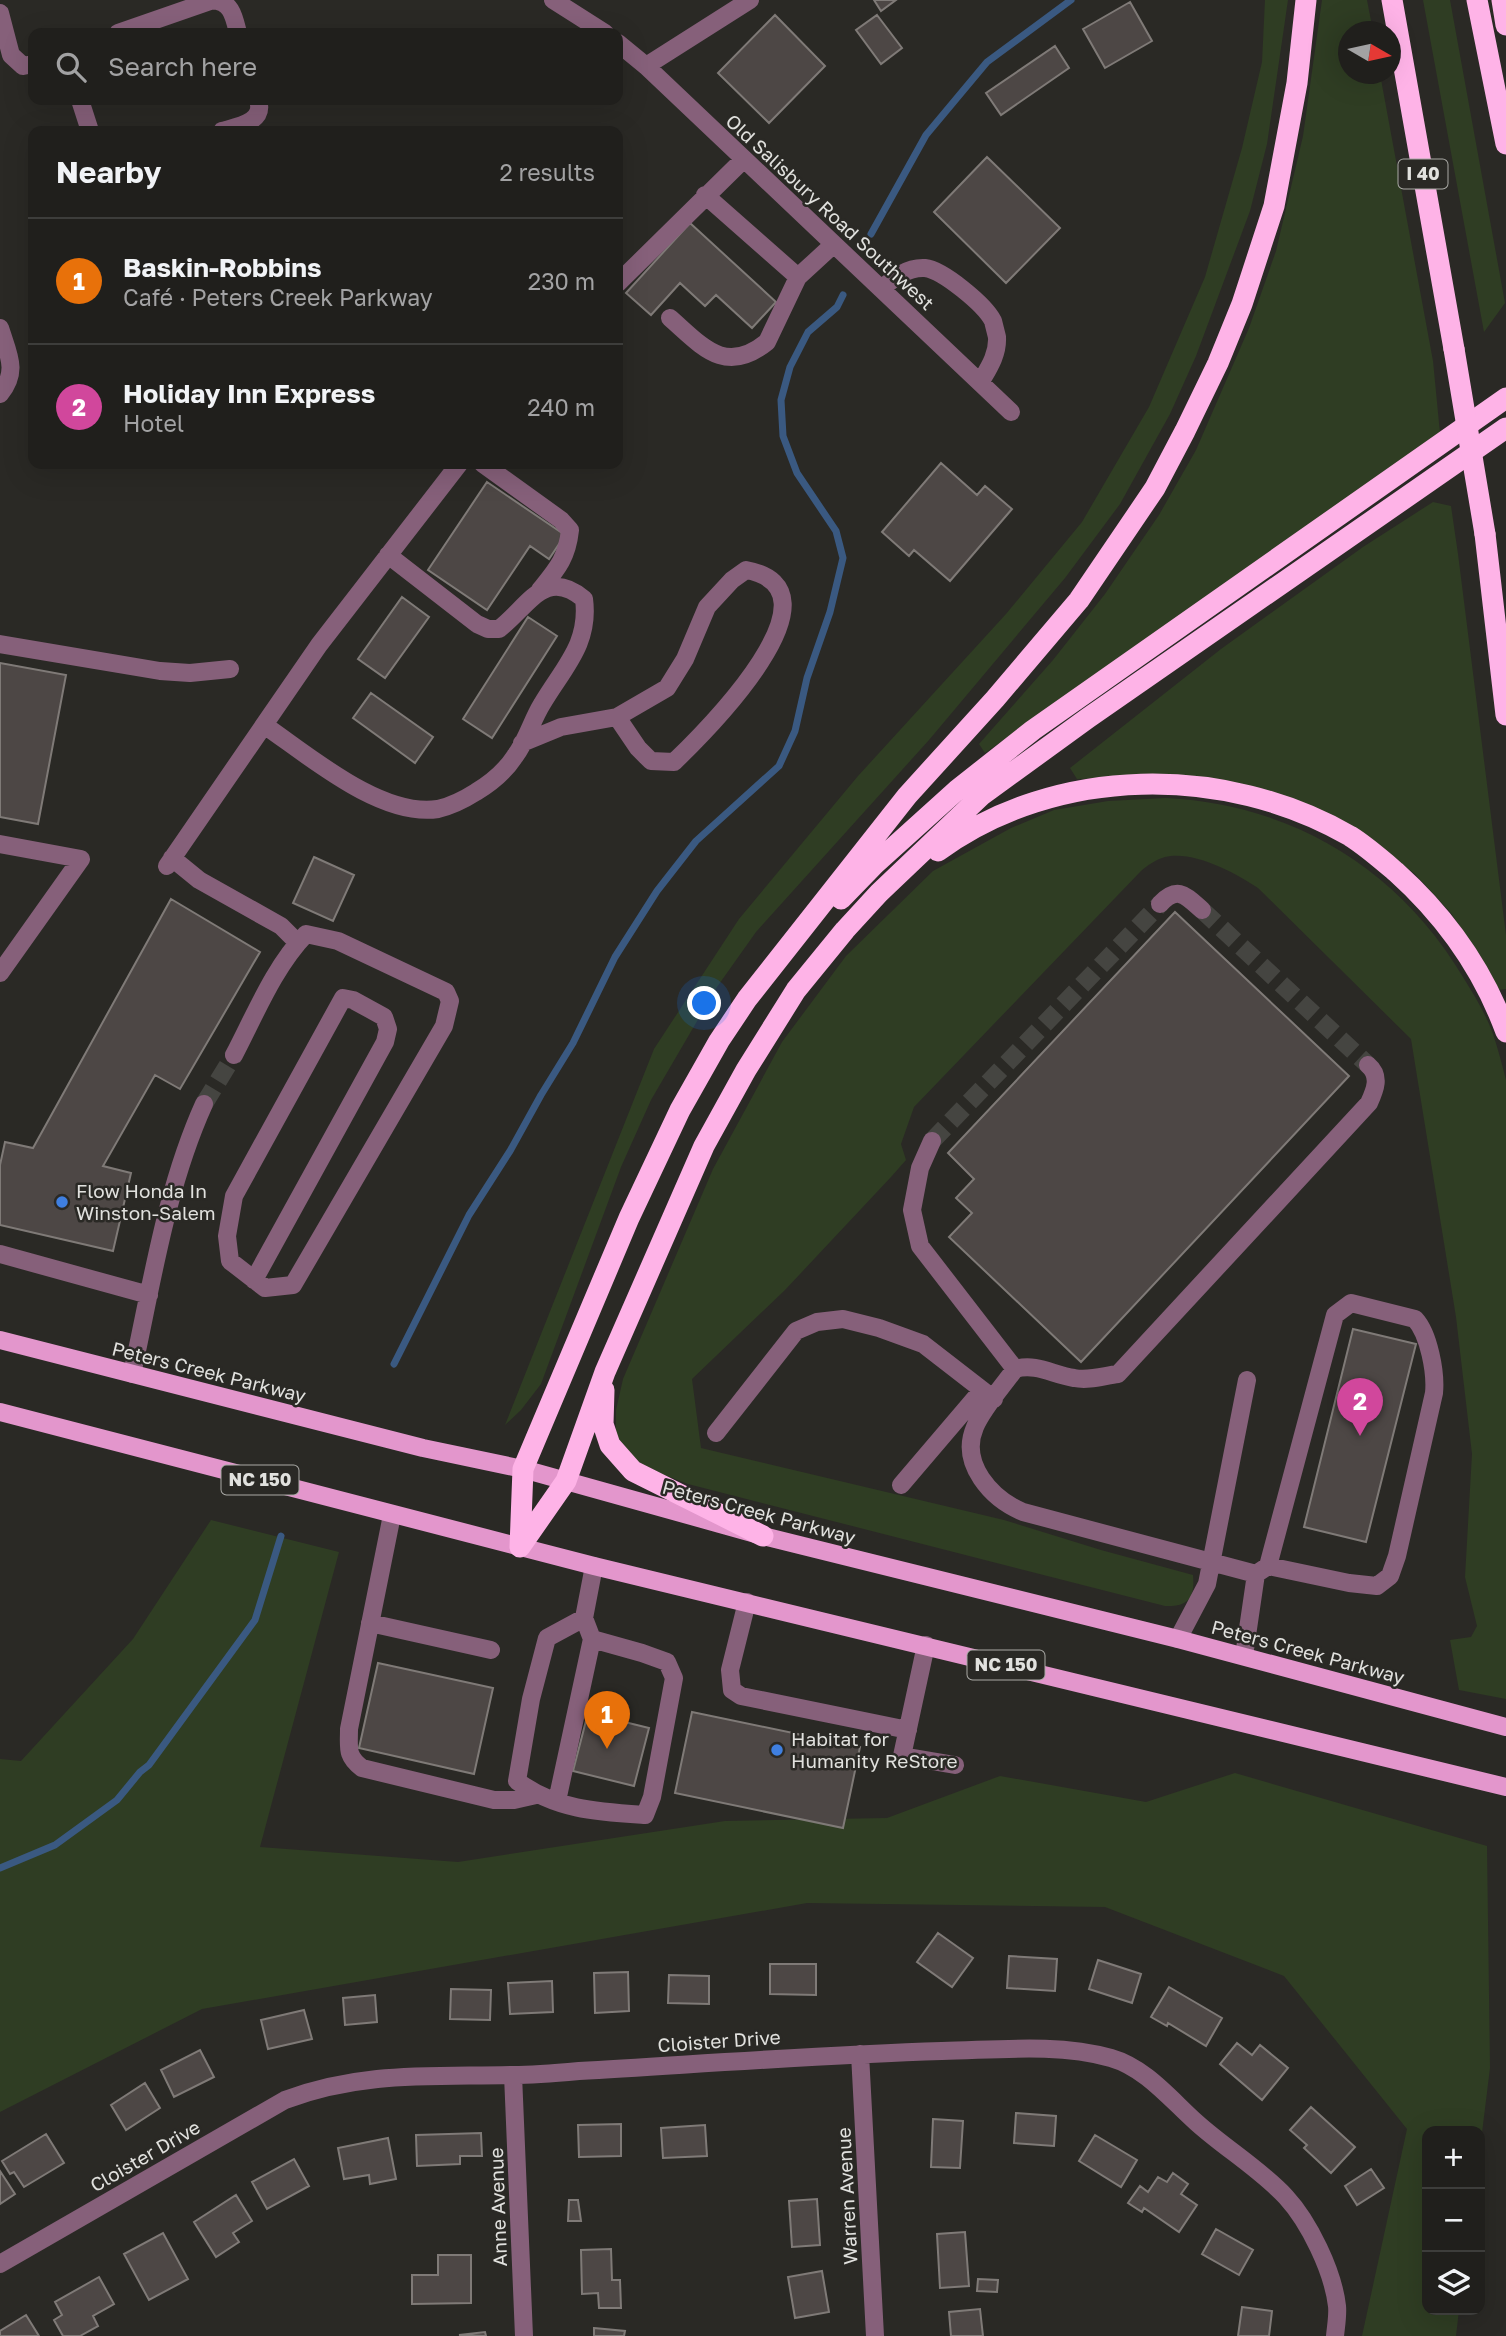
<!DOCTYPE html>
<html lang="en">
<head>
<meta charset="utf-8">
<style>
  :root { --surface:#201f1c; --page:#2d2c29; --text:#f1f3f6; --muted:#a2a2a3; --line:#3d3d3b; --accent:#fc86e4 }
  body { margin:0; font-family:"Golos Text",sans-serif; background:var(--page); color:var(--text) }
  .controls { position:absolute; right:21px; bottom:21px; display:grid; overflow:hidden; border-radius:14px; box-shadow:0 7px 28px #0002 }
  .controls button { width:63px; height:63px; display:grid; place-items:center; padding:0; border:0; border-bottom:2px solid var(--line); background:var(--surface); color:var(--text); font:35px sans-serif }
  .compass { position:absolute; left:1338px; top:21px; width:63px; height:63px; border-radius:50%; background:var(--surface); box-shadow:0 7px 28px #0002; rotate:99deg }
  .you { position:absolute; left:705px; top:1004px; width:24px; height:24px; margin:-18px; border:5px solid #fff; border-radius:50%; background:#1a73e8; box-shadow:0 0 0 10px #1a73e833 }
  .badge { display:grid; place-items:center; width:46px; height:46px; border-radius:50%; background:var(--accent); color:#fff; font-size:23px; font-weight:700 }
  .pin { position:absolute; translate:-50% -58px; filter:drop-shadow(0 2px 4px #0008) }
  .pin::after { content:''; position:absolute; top:37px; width:24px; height:21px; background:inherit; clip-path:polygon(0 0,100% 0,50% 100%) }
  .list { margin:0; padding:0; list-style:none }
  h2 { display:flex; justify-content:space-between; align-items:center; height:91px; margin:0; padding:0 28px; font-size:30px }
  h2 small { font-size:23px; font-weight:400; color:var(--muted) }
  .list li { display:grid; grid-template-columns:46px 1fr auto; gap:21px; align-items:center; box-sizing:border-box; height:126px; padding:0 28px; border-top:2px solid var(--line) }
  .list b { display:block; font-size:26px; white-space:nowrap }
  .list p { margin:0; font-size:23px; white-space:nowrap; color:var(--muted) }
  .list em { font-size:23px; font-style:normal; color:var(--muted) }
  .icon { flex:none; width:38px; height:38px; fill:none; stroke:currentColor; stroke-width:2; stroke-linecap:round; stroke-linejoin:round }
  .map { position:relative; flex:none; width:1506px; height:2336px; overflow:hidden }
  .search { position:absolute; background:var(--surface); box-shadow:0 7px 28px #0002; left:28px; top:28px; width:595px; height:77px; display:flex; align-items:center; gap:18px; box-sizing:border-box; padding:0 24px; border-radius:14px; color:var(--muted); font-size:26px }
  .panel { position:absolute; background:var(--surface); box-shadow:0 7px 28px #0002; left:28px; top:126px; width:595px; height:343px; border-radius:14px }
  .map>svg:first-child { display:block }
</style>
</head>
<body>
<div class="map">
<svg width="1506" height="2336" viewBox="0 0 1506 2336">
  <rect width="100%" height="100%" fill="#2a2925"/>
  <path fill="#2f3d23" d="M1265 0H1288L1267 144 1250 211 1196 356 1170 414 1120 504 1065 578 929 740 756 932 717 987 651 1100 621 1167 541 1384 521 1410 505 1425 654 1049 739 919 858 776 1006 614 1082 522 1149 407 1205 277 1242 148 1262 62Z
    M1322 0H1367L1373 31 1348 32V74H1380L1433 361 1440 433 985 753 979 744 1053 660 1105 594 1159 515 1196 450 1249 328 1276 251 1303 136Z
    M1423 0H1450L1505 303 1484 332Z
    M1433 502 1451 506 1458 554 1506 935V989L1498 990 1482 959 1451 913 1415 874 1364 835 1293 799 1237 783 1186 776 1077 779 1070 768 1221 649 1363 547Z
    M1166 798C1292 804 1399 869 1463 977 1474 995 1486 1014 1493 1034 1498 1049 1502 1064 1506 1080V1699L1459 1690 1450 1640 1471 1637 1477 1626 1465 1577 1472 1454 1456 1317 1411 1039 1258 888C1236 873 1193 850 1165 857 1155 860 1148 865 1141 871L914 1107 901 1144 906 1160 891 1177 785 1290 692 1379 701 1448 1004 1520 1101 1550 1193 1575C1195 1597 1189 1607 1165 1606L688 1484 643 1467 616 1440V1410L623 1379 713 1169 782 1042 846 956 933 871 1011 828 1054 810 1108 801Z
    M211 1520 339 1552 260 1847 458 1862 725 1821 887 1818 1000 1776 1146 1802 1235 1773 1487 1846 1490 2068 1480 2149V2131H1427V2310H1459L1456 2336H1362L1407 2129 1284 1976 1105 1907 807 1903 202 2009 0 2112V1759L21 1761 133 1639Z"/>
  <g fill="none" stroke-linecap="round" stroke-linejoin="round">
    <path stroke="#3a5981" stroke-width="7" d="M871 234 926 135 987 62 1071 0
      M394 1364 469 1215 510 1151 541 1095 573 1043 615 957 657 891 696 841 779 766 795 731 807 678 830 612 843 558 836 531 797 473 783 436 781 400 790 367 808 332 837 307 843 295
      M0 1868 55 1845 117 1800 140 1772 149 1765 255 1620 281 1536"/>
  </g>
  <path fill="#4d4745" stroke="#7f7a77" stroke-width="2" d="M874 0H896L881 11Z
    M1130 2 1152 41 1105 68 1083 29Z
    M775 15 825 66 769 123 718 73Z
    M877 15 902 48 881 64 856 30Z
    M1055 46 1069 68 1001 115 986 93Z
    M987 157 1060 228 1006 283 934 212Z
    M690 223 776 302 752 328 716 295 705 306 680 283 651 315 626 293Z
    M941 463 977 495 985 486 1012 509 950 581 914 550 909 556 882 532Z
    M487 482 565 535 549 559 530 546 487 610 428 570Z
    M402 597 429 617 385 678 358 659Z
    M528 617 557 636 492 738 463 719Z
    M0 663 66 675 38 824 0 817Z
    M371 693 433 737 415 763 353 718Z
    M314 857 354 875 333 921 293 903Z
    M171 899 260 952 180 1089 155 1075 103 1166 131 1173 113 1251 0 1225V1165L5 1142 33 1148Z
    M1175 912 1349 1076 1081 1362 949 1237 972 1213 956 1198 974 1179 948 1153Z
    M1353 1329 1416 1344 1366 1542 1304 1527Z
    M378 1663 493 1688 474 1774 359 1748Z
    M692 1712 860 1747 843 1828 675 1793Z
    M588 1713 649 1728 634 1786 573 1771Z
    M938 1933 973 1958 952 1987 917 1962Z
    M1009 1956 1057 1959 1055 1991 1007 1988Z
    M1098 1960 1141 1974 1132 2003 1089 1989Z
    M770 1964H816V1995L770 1994Z
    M628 1972 629 2011 595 2013 594 1973Z
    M669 1975 709 1976V2004L668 2003Z
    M552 1981 553 2012 510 2014 508 1983Z
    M1169 1987 1222 2018 1206 2046 1168 2023 1167 2026 1151 2017Z
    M451 1989 491 1990 490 2020 450 2019Z
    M375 1995 377 2022 345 2025 343 1998Z
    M304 2010 312 2039 268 2049 261 2020Z
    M1237 2043 1252 2055 1260 2045 1288 2068 1262 2100 1220 2064Z
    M200 2050 214 2077 174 2097 161 2070Z
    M145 2083 160 2108 126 2130 111 2105Z
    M1311 2107 1355 2147 1331 2173 1304 2148 1307 2145 1290 2130Z
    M1016 2113 1056 2116 1054 2146 1014 2143Z
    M933 2119 963 2121 960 2168 931 2167Z
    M621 2124V2156L579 2157 578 2125Z
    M705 2125 707 2156 663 2158 661 2128Z
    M481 2133 482 2156H460V2164L417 2166 416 2135Z
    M46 2134 64 2163 24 2187 14 2172 10 2174 2 2161Z
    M1095 2135 1137 2160 1121 2187 1079 2161Z
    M388 2138 396 2179 370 2184 369 2175 344 2179 338 2148Z
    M294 2159 309 2186 267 2209 252 2182Z
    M1371 2169 1384 2188 1357 2205 1345 2186Z
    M0 2171 15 2194 0 2204Z
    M1173 2173 1188 2184 1181 2194 1197 2205 1179 2232 1144 2208 1142 2212 1128 2203 1140 2186 1148 2192 1158 2177 1167 2182Z
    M236 2195 252 2221 233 2233 239 2242 216 2257 194 2222Z
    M817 2199 820 2245 792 2247 789 2201Z
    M569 2200H578L581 2221H568Z
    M1216 2229 1253 2250 1239 2275 1202 2254Z
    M965 2232 969 2286 940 2288 937 2234Z
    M163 2233 188 2279 149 2300 124 2254Z
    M611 2249 612 2280H620L621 2308H599L598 2293 582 2294 581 2250Z
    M438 2255H471V2303L412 2304V2275H438Z
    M822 2271 829 2312 795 2318 788 2277Z
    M99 2277 114 2304 93 2316 98 2326 80 2336H63L54 2320 62 2315 55 2302Z
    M978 2279 998 2280 997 2292 977 2291Z
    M1242 2307 1272 2311 1269 2336H1238Z
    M980 2309 983 2336H951L949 2312Z
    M26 2315 39 2336H0V2331Z
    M594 2328 625 2331 624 2336H594Z
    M485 2332 486 2336 459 2335Z"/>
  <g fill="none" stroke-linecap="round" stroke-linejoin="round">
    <path stroke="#454541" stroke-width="18" stroke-dasharray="18 9" stroke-linecap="butt" d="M1202 910 1368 1065
      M204 1104 234 1055
      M932 1141 1160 904"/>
    <path stroke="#86607a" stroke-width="18" d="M553 0 605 33
      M0 13 11 55 23 66 33 64
      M118 33 213 0C232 2 234 17 238 33
      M618 43 646 66 1011 412
      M646 66 750 0
      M80 100 90 131
      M222 131C239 126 265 122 258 100
      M705 195 798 277
      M618 283 744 159
      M881 289C894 278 907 267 925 268 943 270 985 305 993 321 994 325 996 333 997 337 998 355 988 369 980 383
      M670 318C702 346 725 376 767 342L798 277 834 244
      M0 328C8 354 19 371 0 394
      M483 464 561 520 570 530C567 558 557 569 540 590
      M0 644 160 671 190 673 230 669
      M264 725C308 755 381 818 438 809 451 806 465 799 476 792 491 783 506 770 515 756 527 740 532 720 542 704 563 668 590 644 584 599 545 566 528 607 499 629H488L477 624 388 555
      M522 743 561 727 617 717 638 748 651 761 674 762C706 731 849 589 746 570L732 580 707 607 685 659 667 688 617 717
      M0 844 81 859 0 973
      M172 858 199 880 281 926 298 943
      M167 866 319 645 459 464
      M1160 904C1178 885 1186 896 1202 910
      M234 1055C255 1015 274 967 306 934L338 941 446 992 450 1001 444 1026 293 1285 265 1288 230 1261 227 1236 234 1196 343 998 353 1000 384 1017 388 1029 385 1042 254 1280
      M932 1141 920 1168 912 1210 920 1246 1015 1369
      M0 1254 149 1295
      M132 1374C152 1283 166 1188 204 1104
      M716 1433 796 1331 817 1322 843 1319 879 1328 923 1344 994 1399
      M901 1485 982 1390
      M392 1515 349 1729C349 1748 346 1756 362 1768L494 1800H514L536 1795
      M1268 1566 1335 1315 1351 1303 1415 1319C1429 1334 1436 1373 1434 1393L1397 1556 1390 1576 1377 1586 1349 1583 1268 1566 1256 1574 1023 1512C992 1499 959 1464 975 1427 983 1408 1003 1386 1015 1369 1037 1363 1053 1375 1074 1378 1089 1381 1103 1376 1118 1374L1369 1103C1375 1090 1381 1076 1368 1065
      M747 1602 730 1670 732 1690 741 1696 908 1730
      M584 1618 547 1638 531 1699 517 1781C556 1810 598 1812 645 1815L652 1797 674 1678 667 1662 642 1653 592 1639 584 1618 594 1566
      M370 1623 491 1650
      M1178 1639 1207 1584 1247 1380
      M926 1645 902 1756 955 1765
      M1244 1656 1256 1574
      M557 1801 592 1639
      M860 2054 875 2336
      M513 2075 524 2336
      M0 2264 285 2100C363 2071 432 2077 513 2075 535 2075 557 2073 579 2071 700 2064 821 2055 942 2051 997 2050 1057 2043 1111 2058 1146 2068 1171 2100 1197 2123 1226 2149 1260 2169 1286 2197 1309 2222 1333 2271 1337 2306 1338 2315 1336 2326 1335 2336"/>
    <path stroke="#e396cc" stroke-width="18" d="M0 1340 423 1448 523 1469 763 1536 1178 1639 1506 1727
      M0 1412 594 1566 1506 1787"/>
    <path stroke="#feb3e7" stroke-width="21" d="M1392 0 1454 349
      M1477 0 1506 144
      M1502 0 1506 25
      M1485 534 1506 715
      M938 851C1056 765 1225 764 1350 836 1366 846 1382 860 1396 872 1446 917 1483 969 1506 1032
      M841 899 875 864 957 790 1033 730 1506 398
      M604 1390 603 1424 610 1445 633 1471 763 1536
      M520 1547 523 1469 629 1218 680 1110 719 1041 747 999 907 796 995 699 1079 600 1155 488 1185 431 1218 363 1242 304 1274 206 1297 83 1306 0
      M520 1547 566 1481 605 1372 704 1146 746 1070 796 990 845 930 879 893 982 795 1088 718 1506 428"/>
    <path stroke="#feb3e7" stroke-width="21" d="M1454 349 1485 534"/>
  </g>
  <g fill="#3f7fe0" stroke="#2a2925" stroke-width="2.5">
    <circle cx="62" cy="1202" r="7"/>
    <circle cx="777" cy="1750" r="7"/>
  </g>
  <g text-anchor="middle" stroke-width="5" stroke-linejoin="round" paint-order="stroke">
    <g fill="#2a2925" stroke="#aaaaa6" stroke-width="2">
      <rect x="1398.5" y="159.5" width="49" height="29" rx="5"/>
      <rect x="221.5" y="1465.5" width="77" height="29" rx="5"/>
      <rect x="967.5" y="1650.5" width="77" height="29" rx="5"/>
    </g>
    <g font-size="18" font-weight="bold" fill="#e1e1de">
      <text x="1423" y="180">I 40</text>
      <text x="260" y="1486">NC 150</text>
      <text x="1006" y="1671">NC 150</text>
    </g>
    <g font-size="19" fill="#e1e1de" stroke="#2a2925">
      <text transform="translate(830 212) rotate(43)" y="7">Old Salisbury Road Southwest</text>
      <text transform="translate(209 1372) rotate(14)" y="7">Peters Creek Parkway</text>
      <text transform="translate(759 1512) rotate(15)" y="7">Peters Creek Parkway</text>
      <text transform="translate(1308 1652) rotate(15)" y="7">Peters Creek Parkway</text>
      <text transform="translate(719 2041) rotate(-4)" y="7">Cloister Drive</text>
      <text transform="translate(145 2156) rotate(-30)" y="7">Cloister Drive</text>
      <text transform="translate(847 2196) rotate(-93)" y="7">Warren Avenue</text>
      <text transform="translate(498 2207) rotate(-92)" y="7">Anne Avenue</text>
    </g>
    <g font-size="19" fill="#e1e1de" stroke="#2a2925" text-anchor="start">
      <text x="76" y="1198">Flow Honda In<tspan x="76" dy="22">Winston-Salem</tspan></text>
      <text x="791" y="1746">Habitat for<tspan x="791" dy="22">Humanity ReStore</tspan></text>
    </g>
  </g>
</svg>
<div class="controls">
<button>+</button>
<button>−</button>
<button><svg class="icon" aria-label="layers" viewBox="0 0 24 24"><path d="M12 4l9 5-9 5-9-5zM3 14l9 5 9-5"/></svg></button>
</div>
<svg class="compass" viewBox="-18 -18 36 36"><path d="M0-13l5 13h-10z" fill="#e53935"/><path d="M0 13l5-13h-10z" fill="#a2a2a3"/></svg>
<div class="you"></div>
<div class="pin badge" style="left:607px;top:1749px;background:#e8710a">1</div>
<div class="pin badge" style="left:1360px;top:1436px;background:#d1479c">2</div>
<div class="search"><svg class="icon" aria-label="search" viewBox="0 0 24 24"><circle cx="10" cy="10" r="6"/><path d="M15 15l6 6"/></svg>Search here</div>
<section class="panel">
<h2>Nearby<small>2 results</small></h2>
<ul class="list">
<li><span class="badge" style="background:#e8710a">1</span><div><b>Baskin-Robbins</b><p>Café · Peters Creek Parkway</p></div><em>230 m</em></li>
<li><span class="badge" style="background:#d1479c">2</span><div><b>Holiday Inn Express</b><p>Hotel</p></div><em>240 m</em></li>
</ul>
</section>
</div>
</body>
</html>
